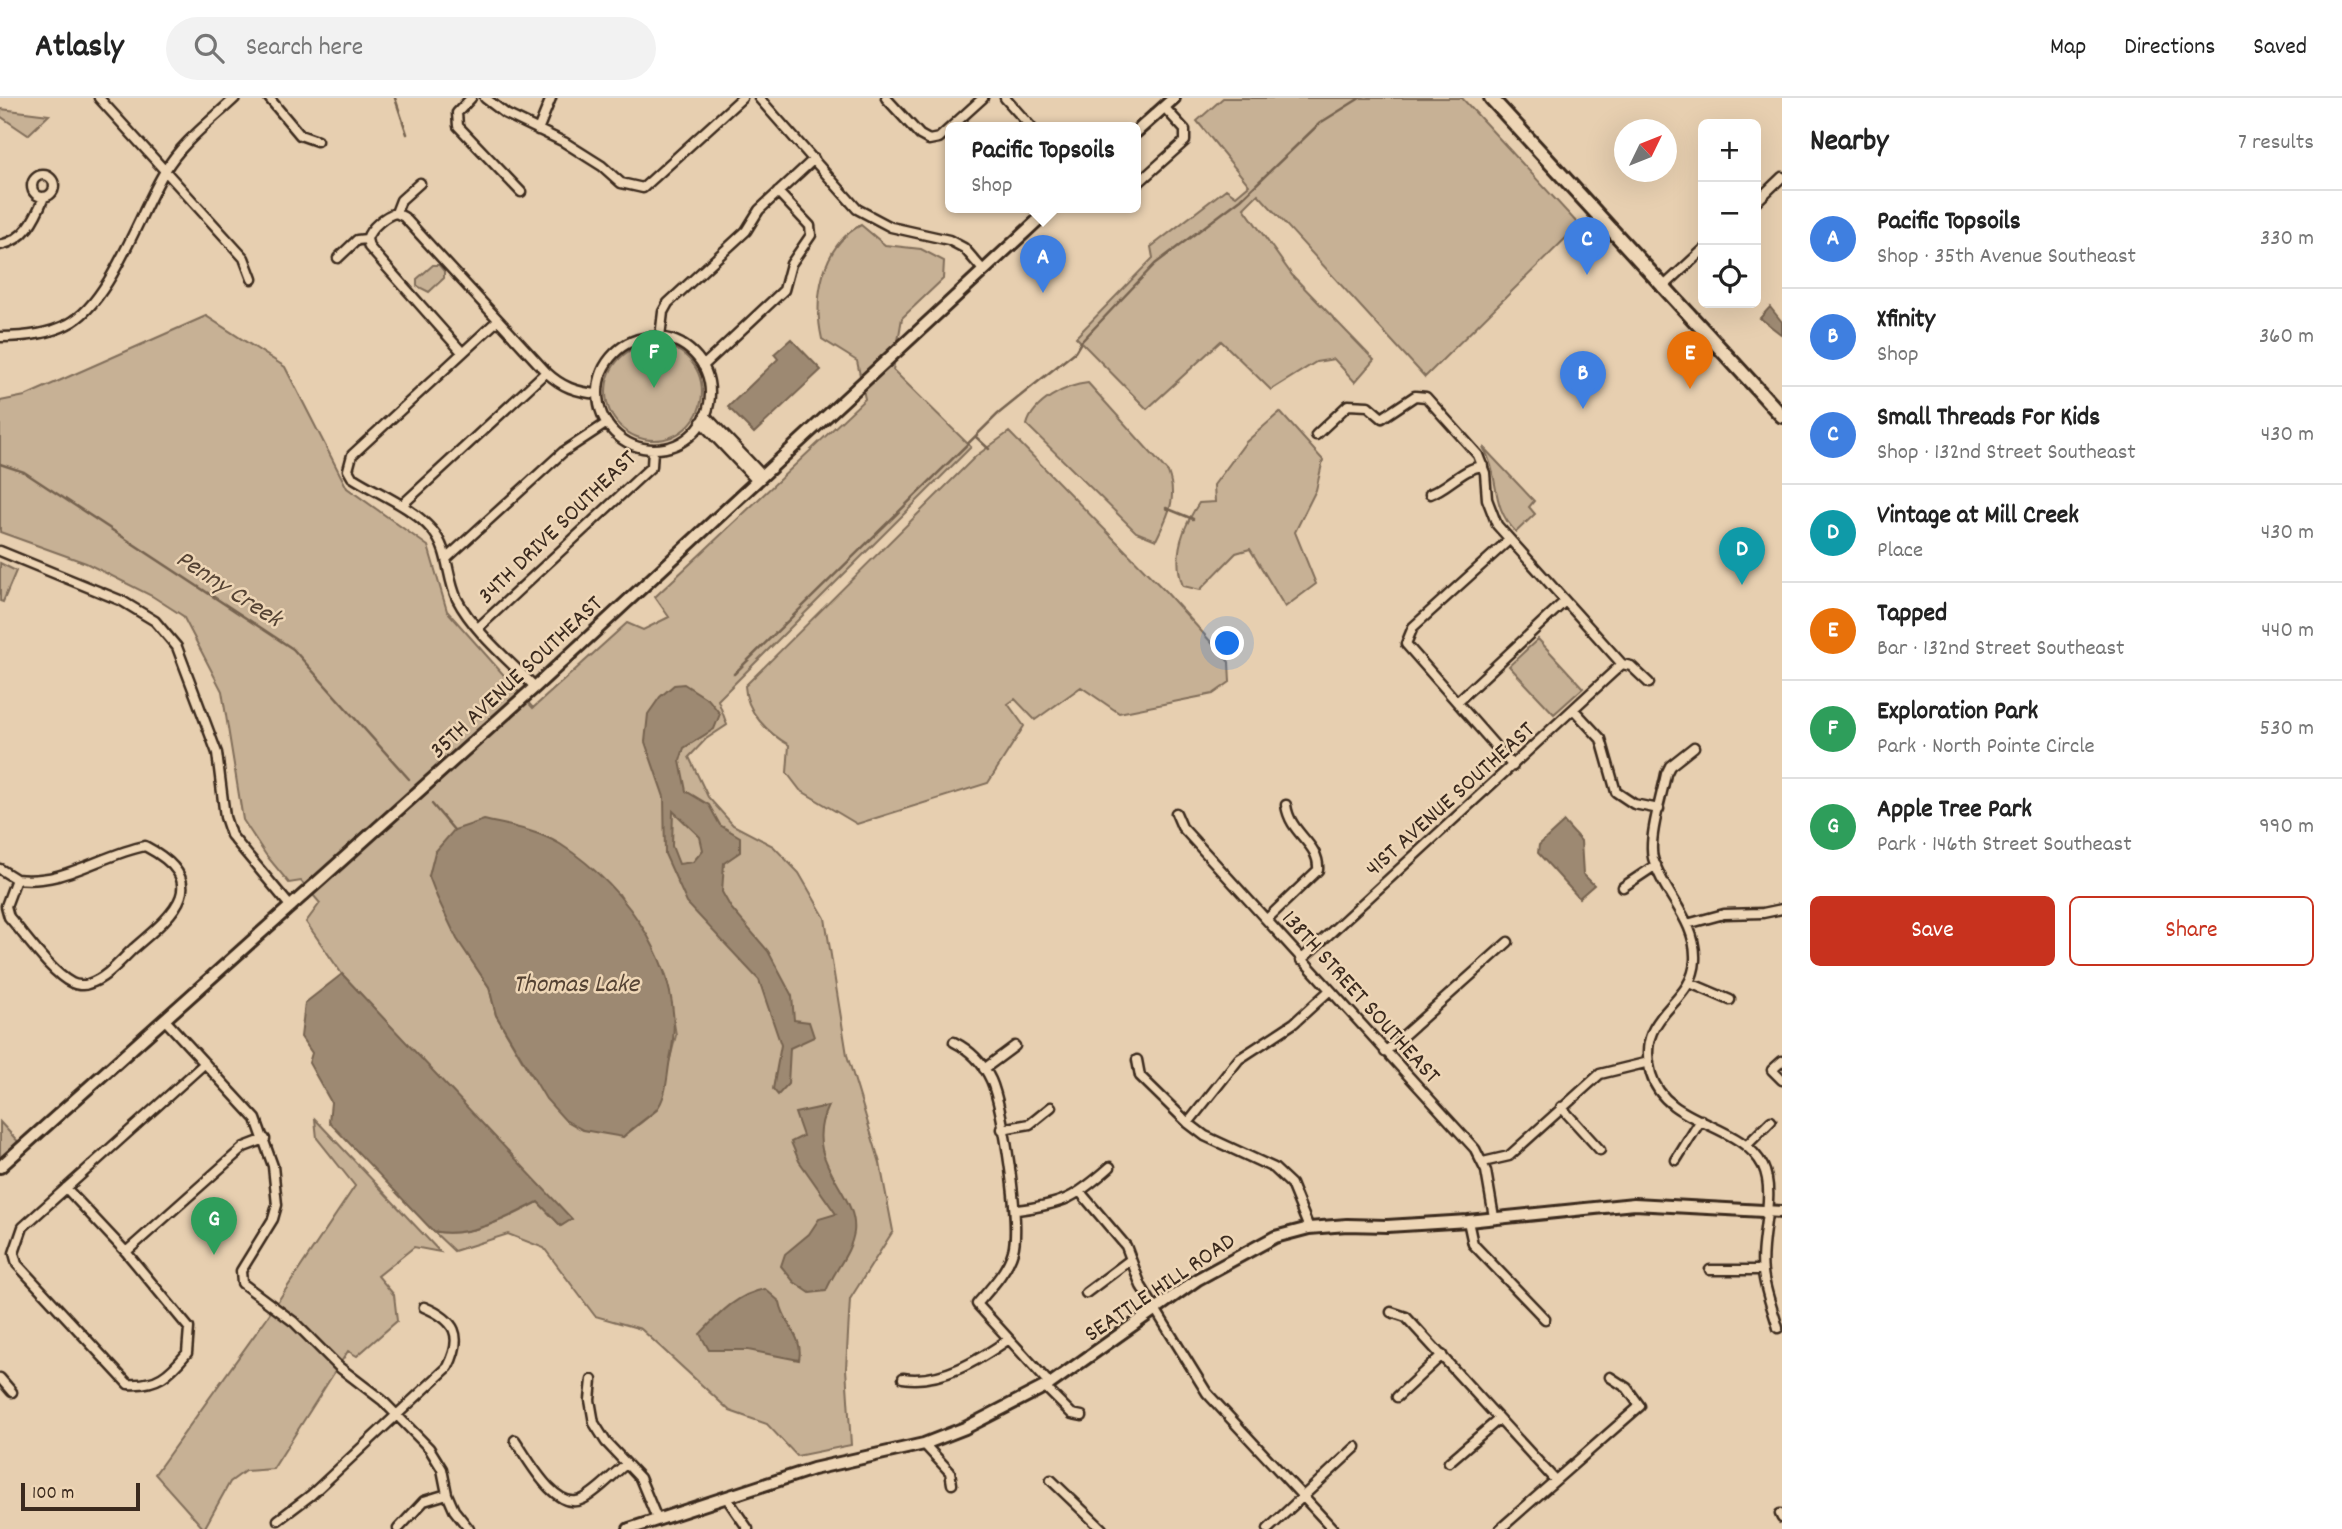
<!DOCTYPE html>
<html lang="en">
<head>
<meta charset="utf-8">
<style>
  :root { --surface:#fff; --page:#f2f2f2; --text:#222; --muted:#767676; --line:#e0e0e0; --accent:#c8321e }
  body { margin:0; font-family:Dekko,sans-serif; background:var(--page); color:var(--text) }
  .controls { position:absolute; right:21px; top:21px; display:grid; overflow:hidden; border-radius:10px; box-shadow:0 7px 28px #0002 }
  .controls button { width:63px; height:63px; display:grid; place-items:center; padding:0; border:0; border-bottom:2px solid var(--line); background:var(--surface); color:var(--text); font:35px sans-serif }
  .compass { position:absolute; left:1614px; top:21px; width:63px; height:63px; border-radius:50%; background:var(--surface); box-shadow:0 7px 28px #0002; rotate:47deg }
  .scale { position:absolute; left:21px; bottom:18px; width:119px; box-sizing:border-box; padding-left:7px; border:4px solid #3b2a1e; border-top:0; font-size:19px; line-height:24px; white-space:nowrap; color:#3b2a1e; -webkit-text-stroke:5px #eed6b6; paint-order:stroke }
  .you { position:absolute; left:1228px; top:546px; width:24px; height:24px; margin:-18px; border:5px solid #fff; border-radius:50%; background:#1a73e8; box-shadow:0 0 0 10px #1a73e833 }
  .badge { display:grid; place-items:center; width:46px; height:46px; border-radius:50%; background:var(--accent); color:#fff; font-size:23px; font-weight:700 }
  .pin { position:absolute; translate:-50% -58px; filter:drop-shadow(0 2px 4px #0008) }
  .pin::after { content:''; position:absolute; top:37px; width:24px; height:21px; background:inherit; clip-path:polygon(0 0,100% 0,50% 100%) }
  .popup { position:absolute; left:945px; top:24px; width:196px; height:91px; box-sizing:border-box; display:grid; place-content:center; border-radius:10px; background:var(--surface); filter:drop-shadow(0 2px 5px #0005); font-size:23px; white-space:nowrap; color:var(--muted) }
  .popup b { font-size:26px; color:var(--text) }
  .popup::after { content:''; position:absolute; left:50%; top:100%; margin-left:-14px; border:14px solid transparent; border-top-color:var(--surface) }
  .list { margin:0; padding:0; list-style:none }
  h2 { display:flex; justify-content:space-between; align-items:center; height:91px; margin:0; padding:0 28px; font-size:30px }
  h2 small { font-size:23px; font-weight:400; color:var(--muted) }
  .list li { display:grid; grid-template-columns:46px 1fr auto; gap:21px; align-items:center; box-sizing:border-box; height:98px; padding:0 28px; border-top:2px solid var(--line) }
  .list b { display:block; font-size:26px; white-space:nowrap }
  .list p { margin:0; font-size:23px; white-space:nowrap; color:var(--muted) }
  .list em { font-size:23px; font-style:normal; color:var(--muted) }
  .actions { display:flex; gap:14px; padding:21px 28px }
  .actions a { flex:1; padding:16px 0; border:2px solid var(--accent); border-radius:10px; text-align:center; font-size:24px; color:var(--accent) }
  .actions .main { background:var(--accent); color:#fff }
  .icon { flex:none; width:38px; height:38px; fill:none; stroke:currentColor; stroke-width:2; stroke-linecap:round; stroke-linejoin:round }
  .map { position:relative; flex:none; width:1782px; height:1431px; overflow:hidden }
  header { display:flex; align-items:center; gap:42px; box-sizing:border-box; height:98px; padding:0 35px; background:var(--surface); border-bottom:2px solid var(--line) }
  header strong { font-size:33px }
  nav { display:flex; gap:38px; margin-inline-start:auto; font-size:24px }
  .search { width:490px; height:63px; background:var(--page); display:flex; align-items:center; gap:18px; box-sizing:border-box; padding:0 24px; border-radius:38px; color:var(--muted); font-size:26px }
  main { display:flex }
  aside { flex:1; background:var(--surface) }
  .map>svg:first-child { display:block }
</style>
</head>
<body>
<header>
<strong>Atlasly</strong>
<div class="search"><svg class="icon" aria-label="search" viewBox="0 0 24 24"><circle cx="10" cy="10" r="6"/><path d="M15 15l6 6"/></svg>Search here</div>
<nav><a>Map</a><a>Directions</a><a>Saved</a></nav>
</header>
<main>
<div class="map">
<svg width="1782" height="1431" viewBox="0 0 1782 1431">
  <rect width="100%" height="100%" fill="#e7cfb0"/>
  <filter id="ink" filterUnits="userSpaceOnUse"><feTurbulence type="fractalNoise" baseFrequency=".0143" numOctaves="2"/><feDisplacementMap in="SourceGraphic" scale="14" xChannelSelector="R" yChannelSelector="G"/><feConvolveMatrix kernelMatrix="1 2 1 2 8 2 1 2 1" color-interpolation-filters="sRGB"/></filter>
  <g filter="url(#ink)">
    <path fill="#c7b195" stroke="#816e5a" stroke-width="2" fill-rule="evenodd" d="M1223 0H1462L1579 127 1425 279 1258 96 1244 110 1292 177 1374 262 1355 284 1334 261 1316 264 1271 292 1221 243 1147 311 1076 239 1153 160 1151 149 1226 91 1236 98 1249 87 1197 23Z
      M1 11 49 17 28 37 0 18Z
      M861 127 885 147 921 151 944 163 943 181 902 220 893 272 971 349 718 602 727 627 706 641 689 659 708 699 733 727 773 748 799 775 825 820 847 957 880 1065 893 1133 850 1201 846 1271 851 1347 797 1358 767 1326 730 1313 641 1231 595 1218 544 1150 508 1136 454 1153 433 1133C467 1141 507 1121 538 1104L561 1128 571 1121 342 876 306 824 320 805 301 783 289 785 266 757 243 722 222 593 183 518 152 498 86 465 0 434V303L25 298 206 218 285 269 347 390 428 448 447 513 533 610 627 525 643 532 669 519 655 499 865 301 857 263 822 241C813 201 821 148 861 127ZM429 778 619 796 653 850 666 877 676 937 657 1012 623 1039 532 979 496 917 489 889 457 840Z
      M433 167H439L444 173V180L429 194 417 188V181Z
      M606 294a48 48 0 1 1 96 0a48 48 0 1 1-96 0Z
      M1088 285 1168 374C1178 401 1168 417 1156 442L1136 434 1027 327C1033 304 1066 287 1088 285Z
      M1280 314 1323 362 1316 392 1295 434 1316 486 1285 509 1250 451 1236 455 1200 492 1183 488C1172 459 1182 430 1199 405L1215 404 1214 387 1246 344Z
      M1009 334 1166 494 1229 564 1230 584 1213 596 1119 615 1081 589 1035 622 1015 601 1008 606 1024 628 988 685 857 726 800 692 787 675 789 647C768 635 746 614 745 588L976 358Z
      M1483 349 1534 403 1529 409 1535 416 1516 434C1489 407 1501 379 1483 349Z
      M0 465 16 473 3 504 0 503Z
      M1538 541 1583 590 1554 616 1509 568Z
      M315 1021 440 1154 414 1149 378 1178 394 1197 397 1223 357 1258 348 1253 273 1371 245 1373 230 1384 204 1431 155 1376 266 1221 355 1088 317 1040Z
      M0 1024 23 1049 0 1069Z"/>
    <path fill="#9d8972" stroke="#766350" stroke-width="2" fill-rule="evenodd" d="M1770 209 1782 224V237L1760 220Z
      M791 241 821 272 754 335 728 309 778 261 774 256Z
      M684 586 709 602 720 616 714 631 684 650 680 663 686 693 709 707 720 727 740 739V754L724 765 722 794 731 810 768 853 792 898 794 922 809 924 814 939 790 950 788 986 778 997 773 991 781 947 759 882 687 805 665 756 664 699 645 644 648 616 660 599 674 587ZM673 713 700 739 703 752 693 764 679 766 672 748Z
      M484 722C510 728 536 732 560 746 629 790 689 877 670 961 667 976 667 1000 656 1012 650 1018 632 1030 623 1039L583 1032 565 1022 546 1001 496 917 489 889 457 841 437 799 429 778 435 754 454 732Z
      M1564 724 1581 743 1583 776 1594 787 1579 800 1538 755 1539 747Z
      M342 876 572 1121 561 1128 538 1104C508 1120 466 1141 433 1133L329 1024 331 1004 309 965 312 955 301 939 305 905Z
      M828 1008C800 1065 859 1093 854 1134 851 1155 834 1173 826 1193L810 1195 794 1184 781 1168 785 1156 809 1136 819 1121 836 1116 799 1063 791 1044 803 1038 795 1015Z
      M765 1191 780 1204C784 1227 804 1238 799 1262L748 1252H709L700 1236C719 1216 737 1196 765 1191Z"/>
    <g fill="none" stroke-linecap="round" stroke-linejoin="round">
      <path stroke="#766350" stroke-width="2.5" d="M395 0 407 36
        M976 339 989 351
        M0 366 24 374 293 551 409 681
        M1166 410 1193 421
        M734 576 998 316 1075 254 1081 244 1155 166 1241 101 1320 25 1360 0
        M432 706 454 732"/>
      <defs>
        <path id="street" d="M99 0 244 160 252 181
          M269 0 300 37 317 43
          M471 0 457 15 458 28 521 94
          M485 0 506 16 564 44 602 68 621 85 643 90 742 0
          M759 0 857 111 891 129 949 142 964 150 983 172
          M886 0 920 37 929 42 939 40 950 30
          M1005 0 1031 29
          M951 29 983 0
          M538 32 551 0
          M32 88a11 11 0 1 1 22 0a11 11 0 1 1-22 0Z
          M1136 87 1185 43V32L1164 9
          M1756 104 1782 79
          M396 115 404 119 546 274C562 289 576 294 598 296
          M367 141 369 149 462 254
          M0 147C25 142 35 121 44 99
          M338 160 357 142 367 141C370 130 386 117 396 115L401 102 420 85
          M1662 190 1703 152
          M498 222 352 357 348 372 352 379C380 397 410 407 432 432 450 453 446 478 457 501 474 534 510 563 535 589
          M0 239C21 239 49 236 68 226 110 206 140 113 165 73 182 44 211 23 235 0
          M660 239 663 214 668 205 746 133 759 112 814 61
          M598 295a56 56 0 1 1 112 0a56 56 0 1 1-112 0Z
          M703 268 784 192 791 166 811 137 810 128 778 94
          M705 317 762 377
          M701 324 756 382
          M1316 337 1348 307 1368 308 1382 320 1415 298 1426 299 1478 357 1485 375 1487 401 1497 427 1622 566 1631 568 1649 585
          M1430 396C1450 389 1462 370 1483 368
          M402 407 546 274
          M1509 442 1413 529 1406 546 1513 668
          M0 453 122 503 155 523 177 549 217 655 225 719 231 737 291 809
          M447 460 563 354 607 325
          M479 529 652 368 653 351
          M1457 604 1564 504
          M1574 612 1601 641 1616 694 1634 706 1659 711
          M1694 649 1670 668 1666 676C1662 697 1648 740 1653 760 1663 796 1697 823 1695 862 1693 909 1634 914 1651 976 1666 1028 1740 1023 1763 1068 1777 1097 1758 1143 1763 1174 1765 1193 1773 1212 1778 1230
          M1176 715 1182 729 1475 1051 1486 1073 1494 1119
          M0 771 16 781 6 808 9 819C25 837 51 875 72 885 76 887 84 888 88 886 106 881 121 862 134 850 175 815 213 784 145 748 100 757 64 787 16 781
          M1623 789 1656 767
          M1267 821 1318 772C1320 745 1290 737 1286 707
          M1687 826 1724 816 1763 815 1782 811
          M1301 862 1622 566
          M1690 885 1730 902
          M165 922 256 1021 273 1068 277 1107 273 1121 241 1173 242 1185 294 1224 339 1269 382 1302 429 1350 442 1371 447 1396 454 1412 469 1431
          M954 944C970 952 983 965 991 982 1003 1008 1021 1126 1013 1153 1008 1172 990 1191 977 1206L1050 1286
          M1385 954 1508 844
          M1137 962 1140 978 1188 1025 1205 1038 1274 1070 1291 1086 1309 1130
          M1782 963 1772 972 1782 982
          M984 971 1015 948
          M1561 1009 1600 1052
          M1188 1025 1239 961 1294 925 1329 893
          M1002 1031 1030 1026 1051 1009
          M1747 1047 1771 1023
          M1676 1062 1701 1022
          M1483 1064 1509 1058 1600 976 1649 964
          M66 1090 126 1154 189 1230 187 1255C169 1277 157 1288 128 1286L17 1166 14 1155 23 1129 205 965
          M1081 1095 1126 1148 1141 1188 1207 1295 1333 1431
          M1017 1112C1064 1106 1075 1100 1110 1069
          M1468 1123 1473 1146 1545 1221
          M126 1154 244 1049 265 1041
          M1710 1172H1762
          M1086 1195 1130 1162
          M1391 1214 1406 1219 1555 1382
          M0 1280 12 1294
          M903 1280C941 1286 979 1262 1009 1241
          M592 1282 590 1302 594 1325 606 1344 640 1380 657 1421
          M1045 1289 1072 1316 1082 1318
          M1397 1299 1442 1257
          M515 1342C528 1361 556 1415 583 1401 598 1393 612 1377 626 1366
          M924 1346 950 1374 952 1386
          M1449 1364 1499 1321
          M1051 1382 1102 1431
          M726 1399 748 1431
          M1780 1416 1782 1420
          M278 1422 311 1397 448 1269C464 1237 455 1222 424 1209
          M398 1431 424 1403 447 1396
          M1268 1431 1356 1349
          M1500 1431 1640 1308 1627 1290 1610 1279"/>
        <path id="secondary" d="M1136 34 1174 0
          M0 1069 535 589 1052 109
          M629 1431 813 1371 924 1346 965 1330 1050 1286 1198 1181 1275 1139 1309 1130 1347 1127 1387 1128 1468 1123 1634 1106 1782 1114"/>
        <path id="primary" d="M1491 0 1782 318"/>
      </defs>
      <use href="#street" stroke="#3b2a1e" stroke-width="13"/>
      <use href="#secondary" stroke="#3b2a1e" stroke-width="16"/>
      <use href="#primary" stroke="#3b2a1e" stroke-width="18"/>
      <use href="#street" stroke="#eed6b6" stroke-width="8"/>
      <use href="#secondary" stroke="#eed6b6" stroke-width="10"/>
      <use href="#primary" stroke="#eed6b6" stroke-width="12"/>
    </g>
  </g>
  <g text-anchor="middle" stroke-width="5" stroke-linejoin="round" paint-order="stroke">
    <g font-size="24" fill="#3b2a1e" stroke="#eed6b6">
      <text transform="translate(556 428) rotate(-44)" y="8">34TH DRIVE SOUTHEAST</text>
      <text transform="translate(515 578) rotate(-43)" y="8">35TH AVENUE SOUTHEAST</text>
      <text transform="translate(1449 700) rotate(-42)" y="8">41ST AVENUE SOUTHEAST</text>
      <text transform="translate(1362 898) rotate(48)" y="8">138TH STREET SOUTHEAST</text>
      <text transform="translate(1159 1188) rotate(-34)" y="8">SEATTLE HILL ROAD</text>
    </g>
    <g font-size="26" font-style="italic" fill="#544233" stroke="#eed6b6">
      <text transform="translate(230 489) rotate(33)" y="9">Penny Creek</text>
      <text x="576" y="893">Thomas Lake</text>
    </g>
  </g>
</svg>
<div class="controls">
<button>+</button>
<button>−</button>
<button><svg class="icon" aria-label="locate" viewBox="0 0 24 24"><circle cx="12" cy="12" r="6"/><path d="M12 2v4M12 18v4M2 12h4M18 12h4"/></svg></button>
</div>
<svg class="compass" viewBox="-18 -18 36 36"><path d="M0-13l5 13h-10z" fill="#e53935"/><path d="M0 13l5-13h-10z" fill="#767676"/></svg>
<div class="scale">100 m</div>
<div class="you"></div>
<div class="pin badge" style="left:1043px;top:195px;background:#3f7fe0">A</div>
<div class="popup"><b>Pacific Topsoils</b>Shop</div>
<div class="pin badge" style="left:1583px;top:311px;background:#3f7fe0">B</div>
<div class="pin badge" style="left:1587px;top:177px;background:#3f7fe0">C</div>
<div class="pin badge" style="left:1742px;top:487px;background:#0f9aa8">D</div>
<div class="pin badge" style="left:1690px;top:291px;background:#e8710a">E</div>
<div class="pin badge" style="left:654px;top:290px;background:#2e9e5b">F</div>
<div class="pin badge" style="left:214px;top:1157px;background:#2e9e5b">G</div>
</div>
<aside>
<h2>Nearby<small>7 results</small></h2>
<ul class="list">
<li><span class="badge" style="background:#3f7fe0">A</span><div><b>Pacific Topsoils</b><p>Shop · 35th Avenue Southeast</p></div><em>330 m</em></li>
<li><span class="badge" style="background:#3f7fe0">B</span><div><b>Xfinity</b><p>Shop</p></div><em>360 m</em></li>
<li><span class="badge" style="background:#3f7fe0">C</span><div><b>Small Threads For Kids</b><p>Shop · 132nd Street Southeast</p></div><em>430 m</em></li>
<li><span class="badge" style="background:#0f9aa8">D</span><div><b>Vintage at Mill Creek</b><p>Place</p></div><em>430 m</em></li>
<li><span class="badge" style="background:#e8710a">E</span><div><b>Tapped</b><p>Bar · 132nd Street Southeast</p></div><em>440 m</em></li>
<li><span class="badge" style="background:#2e9e5b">F</span><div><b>Exploration Park</b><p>Park · North Pointe Circle</p></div><em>530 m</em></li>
<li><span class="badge" style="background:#2e9e5b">G</span><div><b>Apple Tree Park</b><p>Park · 146th Street Southeast</p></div><em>990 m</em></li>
</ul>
<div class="actions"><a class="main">Save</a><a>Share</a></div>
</aside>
</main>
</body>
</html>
